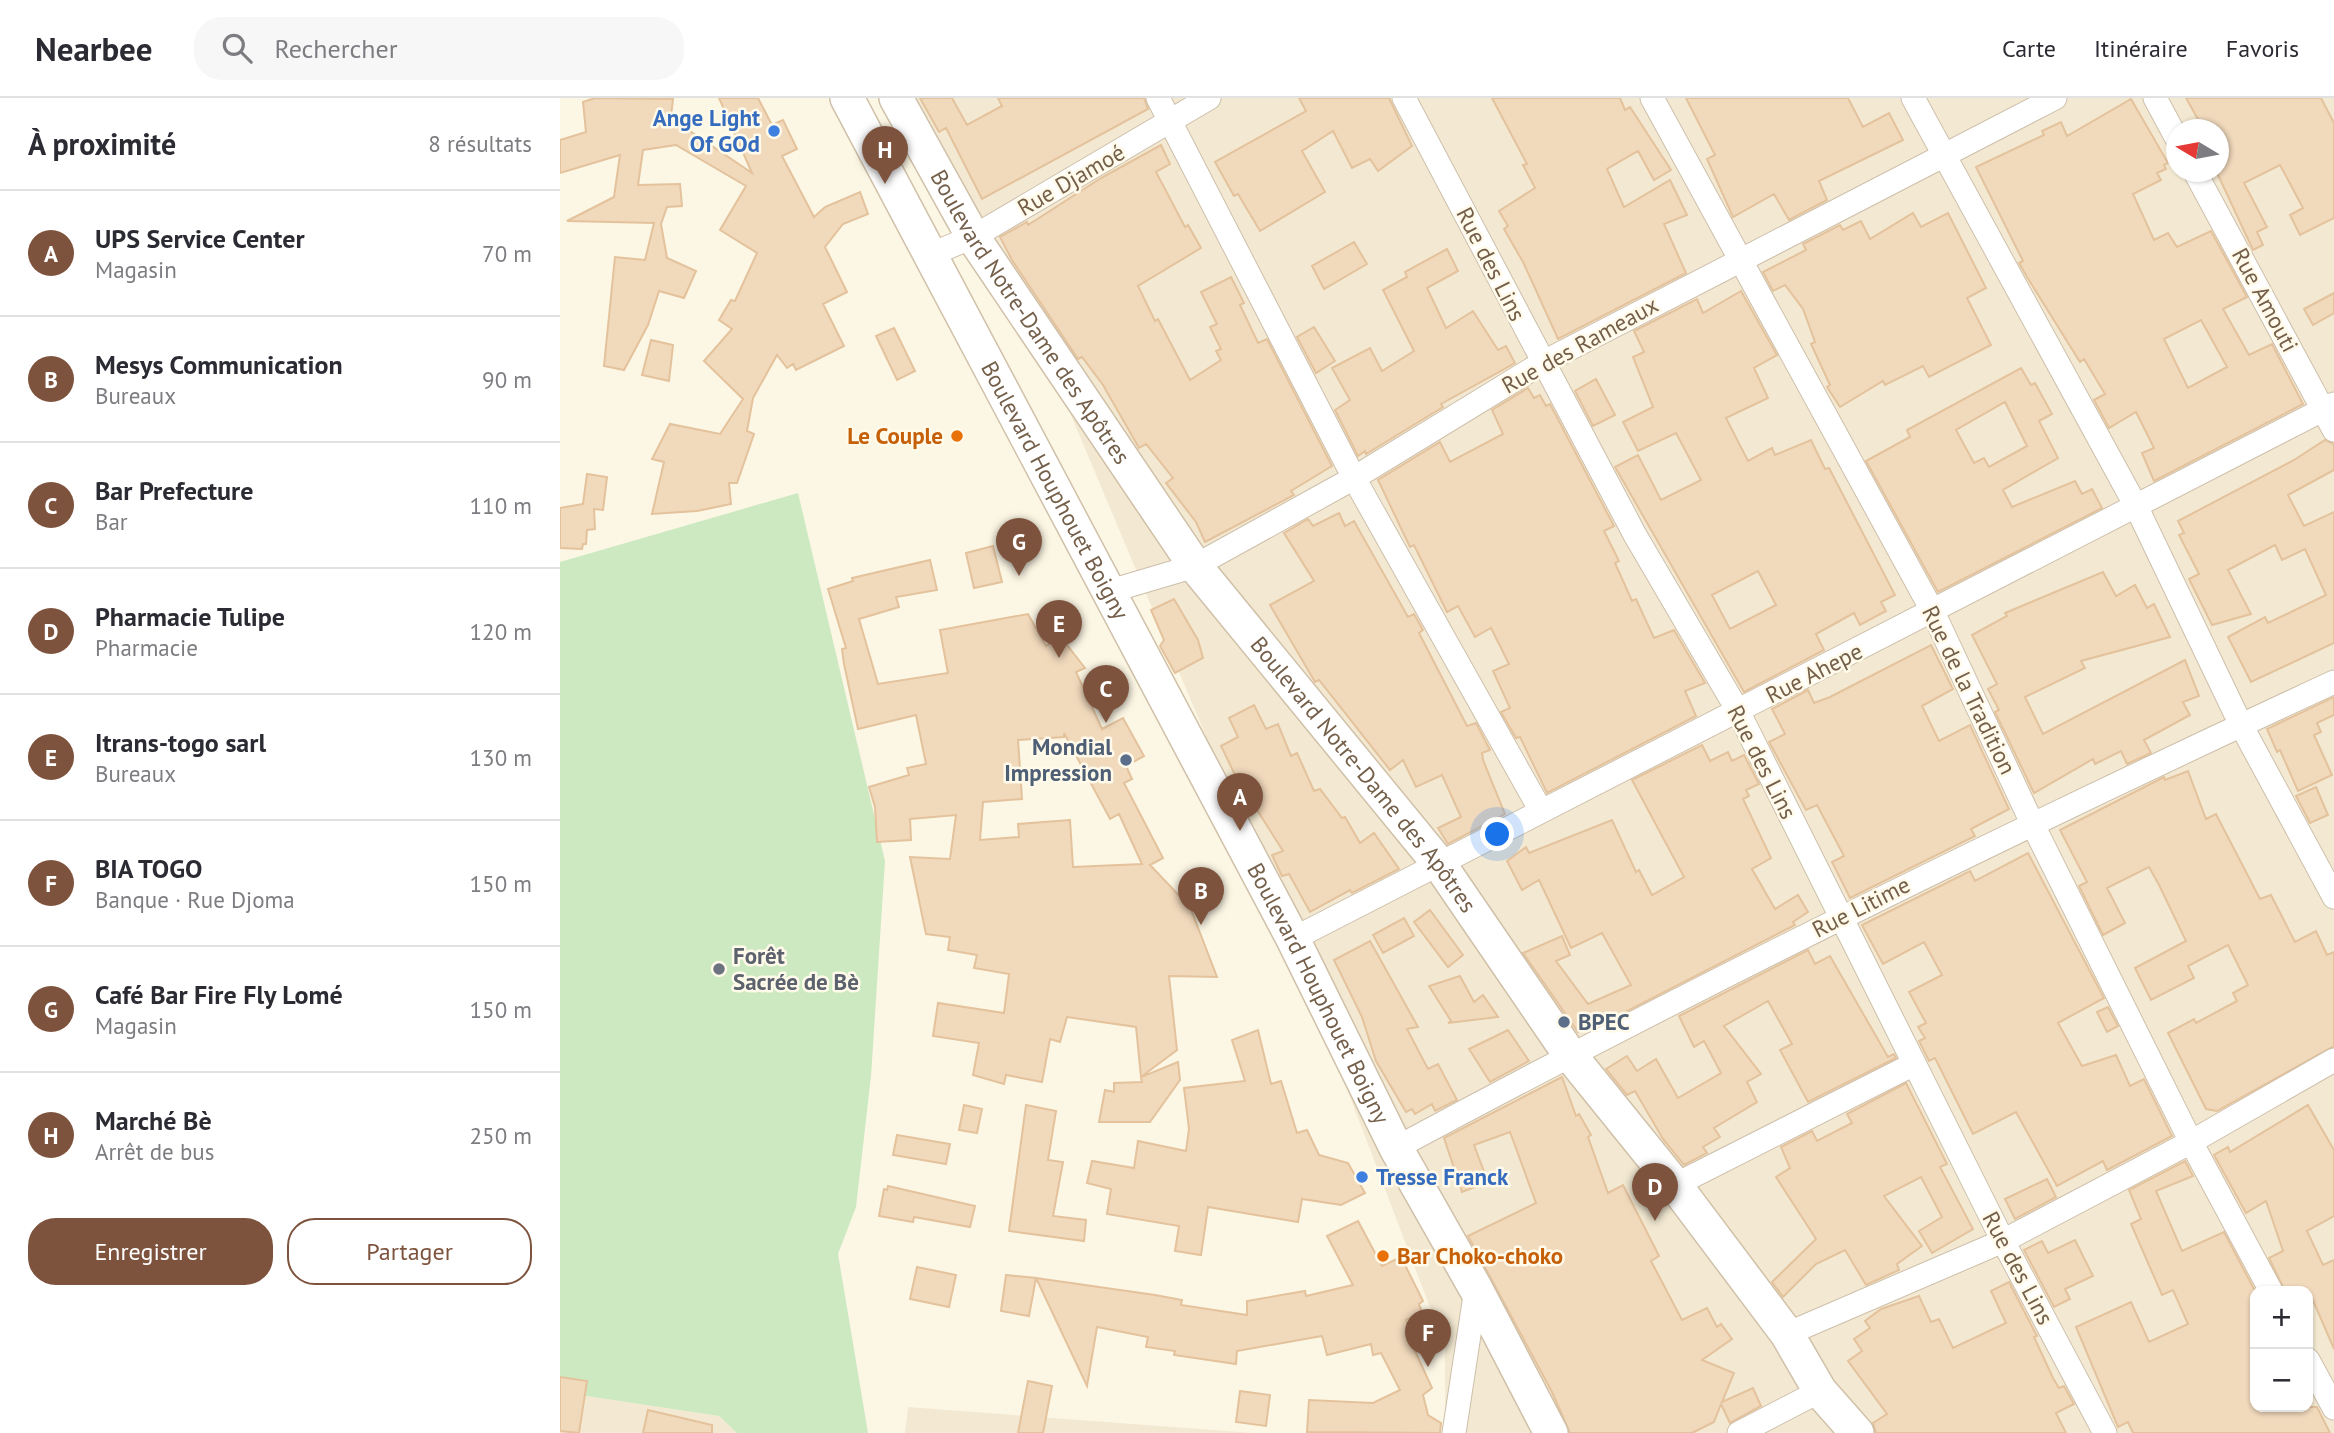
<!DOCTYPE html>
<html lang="fr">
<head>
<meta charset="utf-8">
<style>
  :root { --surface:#fff; --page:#f7f7f7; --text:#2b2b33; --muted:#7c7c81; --line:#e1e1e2; --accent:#7e533d }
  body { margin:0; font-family:"PT Sans",sans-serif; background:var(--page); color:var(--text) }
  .controls { position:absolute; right:21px; bottom:21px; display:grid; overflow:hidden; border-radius:14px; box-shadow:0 2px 5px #0004 }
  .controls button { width:63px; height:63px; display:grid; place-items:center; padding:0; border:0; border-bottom:2px solid var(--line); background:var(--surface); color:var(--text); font:35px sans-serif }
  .compass { position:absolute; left:1606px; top:21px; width:63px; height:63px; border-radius:50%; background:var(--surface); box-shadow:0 2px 5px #0004; rotate:280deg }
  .you { position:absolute; left:938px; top:737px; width:24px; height:24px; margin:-18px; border:5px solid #fff; border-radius:50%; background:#1a73e8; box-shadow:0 0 0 10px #1a73e833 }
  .badge { display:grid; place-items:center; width:46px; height:46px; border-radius:50%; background:var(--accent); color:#fff; font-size:23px; font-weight:700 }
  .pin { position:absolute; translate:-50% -58px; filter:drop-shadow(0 2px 4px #0008) }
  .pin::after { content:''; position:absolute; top:37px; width:24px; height:21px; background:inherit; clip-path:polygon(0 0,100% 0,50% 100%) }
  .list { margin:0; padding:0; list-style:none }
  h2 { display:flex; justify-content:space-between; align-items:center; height:91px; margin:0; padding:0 28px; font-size:30px }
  h2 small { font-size:23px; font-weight:400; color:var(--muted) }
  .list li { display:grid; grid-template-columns:46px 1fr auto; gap:21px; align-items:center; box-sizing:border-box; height:126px; padding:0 28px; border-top:2px solid var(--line) }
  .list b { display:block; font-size:26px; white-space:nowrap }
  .list p { margin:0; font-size:23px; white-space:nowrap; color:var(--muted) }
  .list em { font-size:23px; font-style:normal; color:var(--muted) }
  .actions { display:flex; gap:14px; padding:21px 28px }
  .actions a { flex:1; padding:16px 0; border:2px solid var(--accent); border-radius:28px; text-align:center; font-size:24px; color:var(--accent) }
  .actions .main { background:var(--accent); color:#fff }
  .icon { flex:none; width:38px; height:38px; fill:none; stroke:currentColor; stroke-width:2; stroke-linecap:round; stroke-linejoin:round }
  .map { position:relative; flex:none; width:1774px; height:1335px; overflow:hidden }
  header { display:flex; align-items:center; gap:42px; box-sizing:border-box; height:98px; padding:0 35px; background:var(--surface); border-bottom:2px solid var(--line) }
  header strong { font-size:33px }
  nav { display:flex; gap:38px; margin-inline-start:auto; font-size:24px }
  .search { width:490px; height:63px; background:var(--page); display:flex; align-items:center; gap:18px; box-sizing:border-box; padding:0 24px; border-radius:28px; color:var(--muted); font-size:26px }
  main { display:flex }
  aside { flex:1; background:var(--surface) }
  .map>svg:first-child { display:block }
</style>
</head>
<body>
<header>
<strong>Nearbee</strong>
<div class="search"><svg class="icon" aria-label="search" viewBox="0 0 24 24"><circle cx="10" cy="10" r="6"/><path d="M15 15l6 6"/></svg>Rechercher</div>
<nav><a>Carte</a><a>Itinéraire</a><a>Favoris</a></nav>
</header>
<main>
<aside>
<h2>À proximité<small>8 résultats</small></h2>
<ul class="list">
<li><span class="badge">A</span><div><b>UPS Service Center</b><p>Magasin</p></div><em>70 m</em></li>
<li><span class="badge">B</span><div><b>Mesys Communication</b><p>Bureaux</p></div><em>90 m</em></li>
<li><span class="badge">C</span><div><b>Bar Prefecture</b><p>Bar</p></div><em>110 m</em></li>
<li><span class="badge">D</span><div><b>Pharmacie Tulipe</b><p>Pharmacie</p></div><em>120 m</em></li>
<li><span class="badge">E</span><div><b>Itrans-togo sarl</b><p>Bureaux</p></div><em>130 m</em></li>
<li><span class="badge">F</span><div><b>BIA TOGO</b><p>Banque · Rue Djoma</p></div><em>150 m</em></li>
<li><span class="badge">G</span><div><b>Café Bar Fire Fly Lomé</b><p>Magasin</p></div><em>150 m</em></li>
<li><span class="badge">H</span><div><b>Marché Bè</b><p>Arrêt de bus</p></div><em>250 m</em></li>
</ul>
<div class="actions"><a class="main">Enregistrer</a><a>Partager</a></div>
</aside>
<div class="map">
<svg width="1774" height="1335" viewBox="0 0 1774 1335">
  <rect width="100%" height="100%" fill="#fcf6e4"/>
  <path fill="#f3e9d2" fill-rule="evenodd" d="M344 0H1774V1335H885V1249L719 812 471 222ZM1616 32H1658V74H1616ZM1695 1193H1748V1309H1695Z
    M0 1294 159 1318 177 1335H0Z
    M348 1309 693 1335H345Z"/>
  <path fill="#cce9c2" d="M238 395 325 763 311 978 296 1109 278 1156 308 1335H177L159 1318 0 1294V464Z"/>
  <path fill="#f1d9bc" stroke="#e3c29c" stroke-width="2" fill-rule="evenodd" d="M35 0 113 1 111 18 129 26 127 31 192 75 159 0H198L212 27 223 22 237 51 222 58 254 119 265 109 300 94 308 116 283 126 265 149 287 194 263 206 284 248 236 272 233 266 227 270 217 257 193 300 187 333 194 336 177 385H169L171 406 137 413 92 416 104 364 92 361 110 326 160 336 183 301 144 263 172 231 159 222 171 202 175 203 197 155 160 132 186 88 116 47 83 52 78 87 120 86 122 108 107 109 101 126 107 160 136 173 124 200 99 193 88 227 64 272 44 268 55 159 85 162 94 125 7 123 54 99 60 57 0 75V42L26 34 23 4Z
    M360 0H392L407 27 442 8 438 0H584L588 11 422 101 386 30 379 34Z
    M739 0H829L852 48 818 73 810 61 792 70 773 33 742 53 765 94 700 133 678 96 674 98 655 64 746 13Z
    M932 0H1060L1065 12 1070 9 1111 72 1094 82 1078 53 1047 71 1064 109 1110 82 1127 117 1104 126 1126 175 998 241 963 164 944 131 948 128 939 113 975 90 963 67 967 66Z
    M1126 0H1288L1303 29 1329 15 1343 42 1259 83 1267 102 1229 122 1214 96 1173 119 1147 61 1155 57Z
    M1626 0H1761L1774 25V120L1740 137 1730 117 1743 110 1720 67 1684 85 1707 129 1697 134 1703 147 1693 152 1658 77V32H1644Z
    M1571 1 1608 65 1604 67 1606 71 1597 75 1601 82 1573 96 1594 142 1608 135 1617 149 1651 133 1687 199 1663 211 1689 257 1712 246 1743 306 1594 383 1582 355 1594 350 1576 314 1549 330 1534 302 1545 296 1524 261 1520 264 1467 179 1459 165 1463 163 1416 69 1484 37 1482 33 1501 24 1507 38ZM1641 222 1667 269 1628 290 1604 241Z
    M601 47 610 66 596 74 625 129 628 127 641 150 578 188 595 223 598 221 630 282 661 262 656 253 661 251 650 229 657 226 641 194 671 179 684 205 680 207 698 245 707 241 772 368 731 393 734 397 645 444 636 424 606 385 613 380 586 346 579 350 543 287 522 259 518 261 452 162 440 139 467 124 468 127 541 80Z
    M1353 115 1361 129 1388 115 1426 190 1407 200 1431 247 1369 279 1363 268 1325 287 1323 283 1280 309 1267 289 1270 287 1251 246 1255 244 1243 211 1225 187 1213 193 1203 174 1246 152 1243 146 1280 127 1283 132 1301 123 1310 141Z
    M794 144 807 166 764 191 752 168Z
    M887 151 898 173 867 190 886 230 913 213 938 252 946 248 955 265 881 306 883 309 806 356 805 353 798 358 775 312 790 302 772 270 810 250 822 273 854 253 823 192 847 179 845 174Z
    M1181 193 1217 257 1194 270 1208 300 1166 320 1188 363 1212 350 1215 357 1251 342 1265 371 1269 370 1335 497 1321 504 1326 513 1300 527 1294 515 1256 536 1264 552 1184 594 1055 369 1078 357 1101 402 1141 382 1116 335 1078 353 1063 324 1093 309 1073 259 1084 254 1074 233 1137 201 1143 215ZM1198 473 1216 507 1170 531 1152 497Z
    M1774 195V215L1753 227 1744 211Z
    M754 229 775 263 756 275 737 239Z
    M334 230 355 273 337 282 316 238Z
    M91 242 113 247 109 283 82 277Z
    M1461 270 1471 287 1475 285 1492 316 1479 323 1498 360 1443 392 1452 409 1515 383 1522 396 1532 391 1542 410 1378 494 1306 363 1350 339 1347 332ZM1445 304 1467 348 1429 369 1424 360 1414 365 1396 332Z
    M1036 281 1055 317 1033 328 1015 293Z
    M968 290 974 300 980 297 986 308 990 306 1054 428 1044 433 1059 463 1055 465 1072 503 1076 501 1094 540 1114 532 1145 585 1125 593 1136 618 987 695 960 639 956 640 941 614 950 610 933 573 949 566 931 530 915 539 898 508 887 514 854 447 850 449 818 382 880 344 890 364 943 336 932 312Z
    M1765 342 1774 346V372L1728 397 1744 428 1774 414V545L1691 584 1668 539 1705 519 1708 525 1766 497 1745 451 1722 462 1715 447 1668 472 1691 516 1652 527 1629 481 1639 476 1619 437 1624 435 1618 423 1734 362Z
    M27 376 47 379 43 412 34 411 35 431 27 432 26 446H23L22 451 0 450V410L23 406Z
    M779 415 785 428 794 423 848 519 854 516 863 532 859 535 907 628 916 625 930 652 922 655 923 662 945 716 888 746 878 730 901 719 882 677 856 689 843 662 830 672 759 582 755 584 710 507 754 483 724 435 748 421 753 428Z
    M433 448 442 484 414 490 406 455Z
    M370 462 377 492 336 499 339 509 299 521 318 586 388 575 380 532 468 516 486 548 500 538 525 570 516 574 542 631 563 620 584 658 566 668 572 681 564 685 603 760 590 767 630 809 657 879 609 878 617 952 581 979 576 929 507 919 500 944 490 941 482 984 446 977 444 986 413 977 419 945 373 938 378 905 444 915 449 876 414 870 417 857 388 852 390 839 366 836 350 759 390 761 396 717 350 721 351 742 317 744 315 709 309 689 349 677 347 670 366 666 356 617 298 631 284 566 282 551 286 550 268 491 293 483 292 480ZM504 635 550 721 559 716 582 766 513 769 510 722 458 726 459 739 420 742 423 704 462 701 458 642 504 639Z
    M1543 474 1556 498 1575 487 1587 510 1594 506 1610 539 1521 563 1525 570 1465 599 1483 636 1625 562 1639 598 1623 604 1630 617 1584 642 1591 655 1567 666 1561 653 1535 666 1533 661 1474 695 1435 614 1439 612 1428 591 1437 586 1412 537 1447 518 1445 515Z
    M614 501 638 542 643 560 615 575 600 548 604 542 591 512Z
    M1371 547 1393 591 1362 608 1379 643 1410 627 1449 711 1411 731 1415 738 1290 800 1272 764 1284 758 1257 707 1246 712 1209 644 1225 636 1212 611 1248 592 1254 605 1270 599Z
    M1774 599V617L1757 625 1761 634 1754 637 1772 677 1738 693 1720 652 1717 654 1707 631Z
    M694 607 706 631 718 626 731 658 737 655 754 693 760 691 782 720 785 719 800 745 814 735 839 771 792 795 790 792 750 814 729 776 722 778 712 757 723 753 697 712 693 714 661 648 678 639 669 620Z
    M1142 647 1150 663 1168 654 1172 663 1184 657 1199 686 1186 692 1189 698 1183 701 1211 760 1192 771 1215 811 1238 797 1248 814 1233 824 1235 827 1034 930 1030 924 1018 934 963 855 1002 838 1010 857 996 863 1028 906 1071 887 1042 835 1011 850 979 782 962 792 947 763 966 749 969 755 1052 722 1076 774 1079 772 1092 797 1124 779 1072 682Z
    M1628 673 1646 721 1656 716 1700 801 1711 797 1735 844 1756 833 1767 857 1774 854V948L1657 1013 1646 1011 1608 935 1634 921 1636 925 1677 903 1673 895 1688 887 1668 847 1628 868 1634 880 1591 902 1575 870 1626 843 1599 787 1589 769 1547 790 1565 825 1543 837 1519 788 1527 784 1500 732 1604 679 1605 682Z
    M1756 689 1768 717 1750 725 1736 698Z
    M1468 755 1544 900 1498 925 1522 968 1556 957 1570 988 1584 981 1612 1038 1547 1072 1543 1063 1497 1088 1456 1014 1413 1036 1375 960 1369 963 1359 943 1365 940 1358 929 1366 925 1349 894 1382 877 1364 844 1323 866 1302 827 1410 773 1415 783Z
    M870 812 903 857 888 869 854 824Z
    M844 820 854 838 823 855 813 837Z
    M810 843 858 929 847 931 868 971 878 966 897 1002 875 1013 872 1006 855 1016 852 1011 846 1014 816 963 802 919 774 862Z
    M1248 852 1255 866 1270 858 1328 959 1334 956 1336 960 1248 1004 1220 952 1232 946 1208 903 1164 928 1201 976 1187 984 1197 1004 1154 1030 1160 1039 1143 1049 1147 1055 1124 1067 1103 1041 1075 993 1067 997 1046 971 1067 958 1077 973 1096 961 1118 1000 1161 975 1144 943 1134 949 1119 918Z
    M900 878 914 904 923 897 938 919 888 925 891 923 869 888Z
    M1548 909 1558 928 1547 934 1537 914Z
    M698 932 711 986 721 983 737 1035 747 1032 759 1057 788 1065 805 1095 781 1107 742 1101 738 1124 648 1109 641 1157 615 1153 619 1128 547 1116 551 1091 527 1085 532 1063 574 1070 578 1043 626 1053 629 1031 624 990 685 983 672 942Z
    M948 932 969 963 930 984 909 951Z
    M618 964 620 982 590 1024H539L545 992 554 994V985L582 984 581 979Z
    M1002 979 1016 1018 1019 1016 1031 1037 1028 1039 1048 1095 1063 1087 1099 1158 1091 1163 1122 1222 1147 1210 1157 1229 1161 1226 1172 1241 1142 1262 1174 1275 1162 1304 1193 1290 1201 1308 1170 1325 1161 1306 1154 1324 1132 1335H1010L992 1294 908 1138 976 1105 950 1034 914 1047 928 1084 902 1094 884 1040Z
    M1346 985 1387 1066 1380 1069 1413 1131 1372 1155 1359 1133 1382 1119 1361 1079 1324 1098 1362 1148 1337 1166 1339 1172 1306 1187 1285 1152 1256 1166 1223 1199 1212 1184 1256 1141 1216 1079 1230 1070 1221 1049 1252 1033 1257 1043 1292 1025 1287 1016Z
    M404 1007 422 1011 417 1035 399 1032Z
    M466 1007 496 1013 488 1062 503 1064 493 1118 526 1122 524 1143 449 1133Z
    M1748 1007 1774 1052V1118L1747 1133 1763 1167 1774 1162V1251L1749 1193H1725L1709 1160 1723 1153 1706 1103 1686 1115 1654 1057 1668 1049 1670 1054Z
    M337 1037 390 1046 386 1066 333 1057Z
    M1625 1063 1633 1078 1596 1093 1622 1153 1664 1134 1695 1193V1309H1757L1770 1335H1573L1568 1324 1558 1329 1516 1229 1571 1204 1589 1244 1628 1226 1613 1192 1602 1197 1571 1126 1581 1121 1569 1092Z
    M1487 1081 1496 1099 1455 1121 1445 1101Z
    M328 1088 415 1108 410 1129 354 1119 353 1124 319 1118 324 1091 327 1092Z
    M798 1123 822 1168 841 1159 863 1203 859 1206 862 1214 846 1222 855 1239 850 1242 872 1290 863 1297 868 1317 881 1325 880 1335 747 1334 749 1302 813 1305 840 1292 821 1255 813 1257 811 1246 767 1257 762 1238 677 1253 676 1266 614 1257 615 1253 586 1249 588 1239 537 1229 527 1288 476 1180 595 1197 622 1202 621 1207 687 1217V1203L745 1193 746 1198 793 1187 767 1138Z
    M1515 1142 1533 1178 1505 1191 1510 1201 1494 1209 1464 1152 1482 1143 1488 1155Z
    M357 1169 396 1177 389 1209 350 1201Z
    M446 1177 476 1180 469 1218 441 1213Z
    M1449 1184 1477 1238 1474 1239 1493 1280 1499 1290 1504 1288 1514 1306 1496 1315 1506 1335H1316L1313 1325 1327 1316 1288 1263 1302 1253 1294 1241 1310 1230 1305 1223 1321 1211 1359 1198 1371 1224 1379 1221 1393 1250 1446 1225 1431 1193Z
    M0 1279 27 1283 19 1335 0 1333Z
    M468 1283 492 1288 483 1335H458Z
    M680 1293 710 1297 706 1328 676 1324Z
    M88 1312 152 1327V1335H83Z"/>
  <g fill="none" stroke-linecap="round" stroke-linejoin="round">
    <defs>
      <path id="street" d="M598 0 794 380 981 713
        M844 0 1075 437 1178 613 1443 1143 1545 1335
        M1092 0 1373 514 1472 725 1631 1044 1711 1193
        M1353 0 1577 410 1681 627 1774 799
        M1595 0 1616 39
        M1635 74 1774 332
        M369 157 413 139 649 0
        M547 494 635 468 794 380 982 265 1495 0
        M733 841 1774 306
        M836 1050C1144 884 1457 731 1774 584
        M1115 1087 1354 966
        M1227 1236 1443 1143 1631 1044 1774 962
        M1748 1262 1774 1310
        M894 1335 916 1191
        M1179 1335 1260 1293"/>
      <g id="secondary">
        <path id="s1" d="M287 0 733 841 836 1050 916 1191 991 1335"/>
        <path id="s2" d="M336 0 413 139 635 468 880 767 1010 957 1115 1087 1227 1236 1260 1293 1297 1335"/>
      </g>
    </defs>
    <use href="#street" stroke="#cdbfaa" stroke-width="25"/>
    <use href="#secondary" stroke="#d0c0a8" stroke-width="36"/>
    <use href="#street" stroke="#fff" stroke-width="23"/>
    <use href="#secondary" stroke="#fff" stroke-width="33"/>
  </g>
  <g fill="#3f7fe0" stroke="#fffaea" stroke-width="2.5">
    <circle cx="214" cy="33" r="7"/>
    <circle cx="802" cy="1079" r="7"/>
  </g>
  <g fill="#e8710a" stroke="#fffaea" stroke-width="2.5">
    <circle cx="397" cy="338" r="7"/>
    <circle cx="823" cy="1158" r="7"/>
  </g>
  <g fill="#5c6f8a" stroke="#fffaea" stroke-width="2.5">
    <circle cx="566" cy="662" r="7"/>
    <circle cx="1004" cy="924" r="7"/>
  </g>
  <circle fill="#6b7280" stroke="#fffaea" stroke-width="2.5" cx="159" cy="871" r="7"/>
  <g text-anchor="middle" stroke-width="5" stroke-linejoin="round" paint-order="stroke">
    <g font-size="23" font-weight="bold" fill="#366cbe" stroke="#fffaea" text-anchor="end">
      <text x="200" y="28">Ange Light<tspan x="200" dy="26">Of GOd</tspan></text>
      <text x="816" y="1087" text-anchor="start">Tresse Franck</text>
    </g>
    <g font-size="23" fill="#745f4a" stroke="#fffaea">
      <text transform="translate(511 82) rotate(-30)" y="8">Rue Djamoé</text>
      <text transform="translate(931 166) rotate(63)" y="8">Rue des Lins</text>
      <text transform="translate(1705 202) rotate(62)" y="8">Rue Amouti</text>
      <text dy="8" stroke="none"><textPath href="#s2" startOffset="257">Boulevard Notre-Dame des Apôtres</textPath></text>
      <text transform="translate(1020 247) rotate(-29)" y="8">Rue des Rameaux</text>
      <text dy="8" stroke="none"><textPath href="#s1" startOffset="444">Boulevard Houphouet Boigny</textPath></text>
      <text transform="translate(1254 575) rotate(-27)" y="8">Rue Ahepe</text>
      <text transform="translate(1409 592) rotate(64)" y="8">Rue de la Tradition</text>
      <text transform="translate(1202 664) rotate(63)" y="8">Rue des Lins</text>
      <text dy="8" stroke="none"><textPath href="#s2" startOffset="824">Boulevard Notre-Dame des Apôtres</textPath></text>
      <text transform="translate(1301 809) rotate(-27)" y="8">Rue Litime</text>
      <text dy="8" stroke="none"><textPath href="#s1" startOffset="1012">Boulevard Houphouet Boigny</textPath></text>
      <text transform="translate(1458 1170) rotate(62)" y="8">Rue des Lins</text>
    </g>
    <g font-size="23" font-weight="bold" fill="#c56008" stroke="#fffaea" text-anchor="end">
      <text x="383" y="346">Le Couple</text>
      <text x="837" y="1166" text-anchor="start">Bar Choko-choko</text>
    </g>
    <g font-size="23" font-weight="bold" fill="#4e5e75" stroke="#fffaea" text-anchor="end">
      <text x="552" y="657">Mondial<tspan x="552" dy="26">Impression</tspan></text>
      <text x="1018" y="932" text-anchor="start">BPEC</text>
    </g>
    <g font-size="23" font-weight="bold" fill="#5b616d" stroke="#fffaea" text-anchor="start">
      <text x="173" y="866">Forêt<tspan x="173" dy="26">Sacrée de Bè</tspan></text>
    </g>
  </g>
</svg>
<div class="controls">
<button>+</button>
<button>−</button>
</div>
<svg class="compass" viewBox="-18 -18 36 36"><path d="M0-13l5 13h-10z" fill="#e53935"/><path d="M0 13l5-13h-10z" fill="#7c7c81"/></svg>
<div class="you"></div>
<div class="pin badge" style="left:680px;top:733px">A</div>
<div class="pin badge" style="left:641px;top:827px">B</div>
<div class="pin badge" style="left:546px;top:625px">C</div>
<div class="pin badge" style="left:1095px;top:1123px">D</div>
<div class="pin badge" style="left:499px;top:560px">E</div>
<div class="pin badge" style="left:868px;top:1269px">F</div>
<div class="pin badge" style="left:459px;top:478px">G</div>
<div class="pin badge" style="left:325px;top:86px">H</div>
</div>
</main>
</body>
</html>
